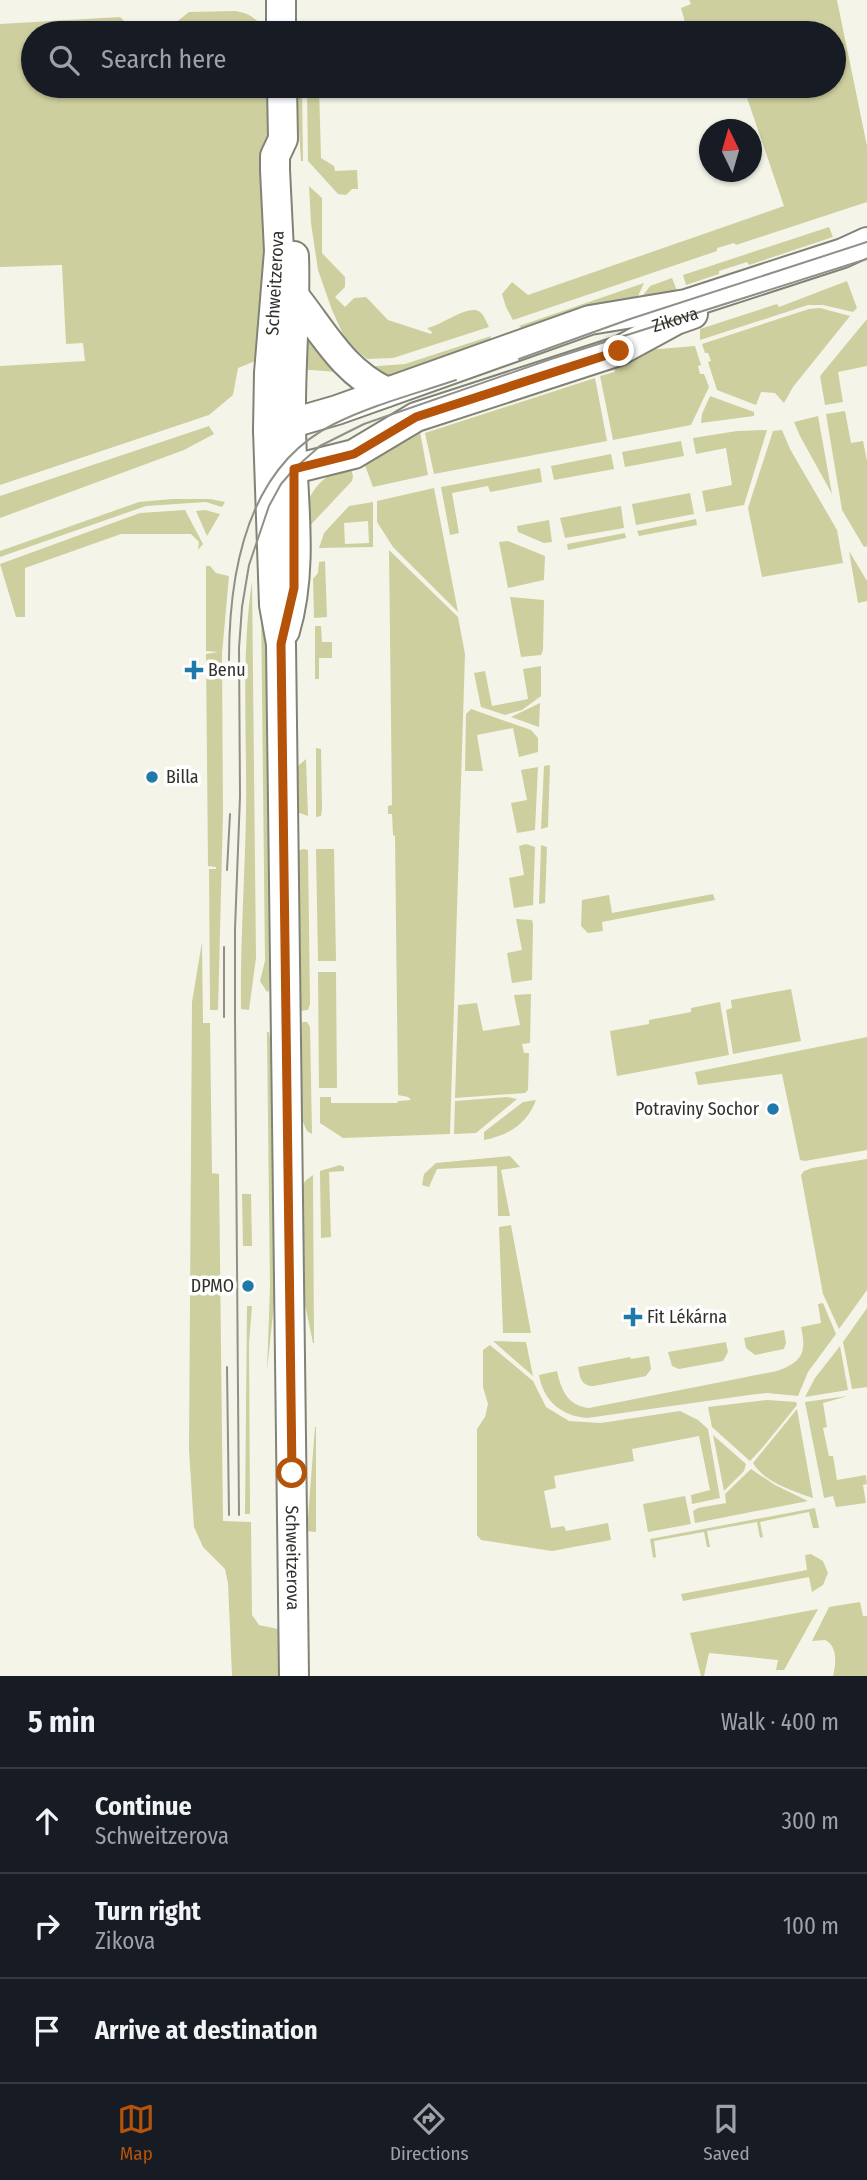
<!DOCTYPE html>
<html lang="en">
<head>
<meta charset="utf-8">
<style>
  :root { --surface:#171b24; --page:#20242c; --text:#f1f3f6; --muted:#9ea1a6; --line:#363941; --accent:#b45309 }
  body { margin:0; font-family:"Fira Sans Condensed",sans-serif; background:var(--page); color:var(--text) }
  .compass { position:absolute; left:699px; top:119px; width:63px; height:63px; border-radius:50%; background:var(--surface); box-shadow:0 2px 5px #0004; rotate:355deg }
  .stop { position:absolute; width:21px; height:21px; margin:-16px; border:5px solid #b45309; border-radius:50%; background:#fff }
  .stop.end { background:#b45309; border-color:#fff; box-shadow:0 2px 7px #0008 }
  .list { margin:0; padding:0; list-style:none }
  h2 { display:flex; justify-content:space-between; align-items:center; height:91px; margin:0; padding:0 28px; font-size:30px }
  h2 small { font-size:23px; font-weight:400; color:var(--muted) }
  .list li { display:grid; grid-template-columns:46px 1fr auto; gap:21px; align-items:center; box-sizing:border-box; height:105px; padding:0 28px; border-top:2px solid var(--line) }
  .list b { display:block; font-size:26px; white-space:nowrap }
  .list p { margin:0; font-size:23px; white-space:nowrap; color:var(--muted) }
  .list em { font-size:23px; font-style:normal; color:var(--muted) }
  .icon { flex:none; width:38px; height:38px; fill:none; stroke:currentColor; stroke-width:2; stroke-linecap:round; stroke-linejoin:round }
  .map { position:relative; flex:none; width:867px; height:1676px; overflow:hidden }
  .search { position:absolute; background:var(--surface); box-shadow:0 2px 5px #0004; left:21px; right:21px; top:21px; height:77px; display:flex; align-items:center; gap:18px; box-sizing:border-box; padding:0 24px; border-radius:38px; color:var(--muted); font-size:26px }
  .sheet { height:406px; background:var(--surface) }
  nav { display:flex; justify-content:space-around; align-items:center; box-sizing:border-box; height:98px; border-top:2px solid var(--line); background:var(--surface); font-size:19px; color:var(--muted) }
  nav a { display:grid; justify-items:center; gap:4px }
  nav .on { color:var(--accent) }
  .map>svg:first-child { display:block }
</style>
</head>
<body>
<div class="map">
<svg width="867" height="1676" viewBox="0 0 867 1676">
  <rect width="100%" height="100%" fill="#f4f5e8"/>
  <path fill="#cdcf9f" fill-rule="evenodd" d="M689 0H837L867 146V202L736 245 734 243 717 248V251L513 320 506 307 502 294 512 282 528 295 784 206 743 86H834V33H688L681 8 691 4Z
    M235 11C250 13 259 20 266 33H169L179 20 189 12Z
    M120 17 137 33H33V86H269L268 220 263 358 238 368 233 395 209 415 0 485V366L85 361 83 343 66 344 62 265 0 267V24Z
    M296 86H302L303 161H301Z
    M307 86H319L321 158 334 166 335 171 357 170 358 189H352L346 195 338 194 308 161Z
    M309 186 322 198V253L345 277V287L335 297 345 307 354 298 366 297 388 320 431 334 432 332 427 328C441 326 469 303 480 312 484 315 487 323 489 327L393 358 367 359 346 341 332 310 318 270 311 223Z
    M829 227 833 237 749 265 747 262 719 271V274L686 285 683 275Z
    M672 278 679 296 641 298 650 286Z
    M847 281 857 308 853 312 823 305H808L700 340V329L777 304 779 307Z
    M644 283 638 296 632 299 523 330 519 326Z
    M820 308 850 316 793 387 784 403 775 393 761 392 756 405 717 390 708 362 711 361 708 353H705L702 344 809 309Z
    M867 319V366L838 372 843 402 825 405 820 376Z
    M301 326 337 372 298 369Z
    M491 336 489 343 392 379 365 367 405 364Z
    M695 346 701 365 698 366 700 374H704L709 387 691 425 613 440 600 376 615 372 614 367 619 358 647 350Z
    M595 378 607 441 434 474 425 433Z
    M710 396 754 412V416L701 423 702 414Z
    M845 411 851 443 863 441 867 461V546L864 547 842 510 826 414Z
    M818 416 832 494 800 436 794 422Z
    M209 426 214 434 184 450 0 518V496Z
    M410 427 420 432 428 475 373 487 363 460Z
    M767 430 744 505 706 512 702 491 732 485 726 448 696 454 693 438 737 431Z
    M782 430 790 449 837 530 843 563 762 577 748 508 773 431Z
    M681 441 684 456 625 467 622 452Z
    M611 454 614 469 554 480 551 466Z
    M350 465 353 476 352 481 302 534C307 495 312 481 350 465Z
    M540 468 542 482 490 492 488 486 452 493 459 533 450 535 441 487Z
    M434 488 458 612 393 547 377 522V501Z
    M690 493 694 514 636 525 632 504Z
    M172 499H210L225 502 222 507 206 502 146 506 0 557V551L139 502Z
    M373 502V547L319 548 324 533 349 506ZM368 521 369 543 345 544 344 523Z
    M621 506 624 528 565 538 560 518Z
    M185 510 203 544 198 550 199 542 191 534H121L25 568V617H16L0 564 140 513Z
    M205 510 220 514 207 536 196 511Z
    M696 519 697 525 639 536 637 531Z
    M549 520 552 542 544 543 518 532 517 526Z
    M625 533 626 538 568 550 567 544Z
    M508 541 545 556 544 580 508 588 499 542Z
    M389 550 458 617 465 654 450 1134 343 1138 320 1123V1097H331V1103H397L398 1101 411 1100 408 1097 398 1095 395 836 393 835 392 814H388V806L392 805Z
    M849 551 867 581V601L858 603Z
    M325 561 327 617 314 618 313 579 318 573 319 562Z
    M206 566H210L216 573 229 576 222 654 223 814 218 1010H210L209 869H216V867L208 866 206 654 218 652 206 651Z
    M252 581 256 958 249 1010 241 1009C240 943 245 877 246 811 247 735 241 657 252 581Z
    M268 583 271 970 269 991 267 992 260 981 265 961 261 603Z
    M510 597 544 600 543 650 541 655 521 657Z
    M315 626H321L322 642H332V658H319V679H315Z
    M541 666V696L522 710 505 715 481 707 474 673 485 671 492 706 528 699 523 669Z
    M540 703 539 727 511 717Z
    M471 709 531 730 538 738V752L519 757 513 728 477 735 483 771H465L466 714Z
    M316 748 321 749 322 809 321 816 316 817Z
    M306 759 308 816 297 812V767Z
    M550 765 548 827 541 829 544 766Z
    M538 767 535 830 517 833 511 803 527 800 521 770Z
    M526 844 535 847 533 905 514 908 509 878 524 875 519 846Z
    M541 845 547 847 545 903 539 904Z
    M303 849 308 850 310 1004 308 1010 300 1011V1008L298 851Z
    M316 849H334L336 961H318Z
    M713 894 715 900 602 922 603 931 588 933 581 926 582 900 609 895 612 913Z
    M516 919 532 920 533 924 532 980 512 983 507 953 522 950Z
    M202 942 203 1023H210L212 1173 219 1174 223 1521 251 1522 252 1615 259 1625 278 1629 281 1676H232L228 1583 225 1569 203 1547 194 1527 189 1450 192 1002Z
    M318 972H336L337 1088H319Z
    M791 989 801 1041 733 1054 726 1010 732 1008 731 1000Z
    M531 994 530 1043 522 1044 524 1053H529L528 1090 525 1093 455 1098 458 1005 477 1003 483 1031 520 1025 514 995Z
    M720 1002 729 1055 617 1076 610 1031 649 1024V1020L691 1012V1008Z
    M302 1022H307L310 1027 312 1134 307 1131 302 1120Z
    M267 1032H269L272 1055 275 1294 267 1371 270 1287Z
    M867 1037V1150L805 1161 800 1160 782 1074 698 1085 695 1072Z
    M507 1097 517 1099 476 1133 454 1134 455 1101Z
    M536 1100C527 1124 509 1135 484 1140V1132L523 1102Z
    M510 1156 520 1167 501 1170 510 1216H498L497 1166 437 1169 429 1187 422 1185 424 1174 436 1163Z
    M867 1159V1290L839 1329 823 1294 801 1175 804 1171 812 1168Z
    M340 1165 344 1167V1171L329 1172 331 1237 321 1238 320 1171Z
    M313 1175 314 1343H313L303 1295 301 1190 305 1181Z
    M242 1194H251L252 1246H243Z
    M511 1225 531 1333H503L499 1227Z
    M823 1303 836 1334 808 1372 798 1396 767 1393 749 1395 587 1418C561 1416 543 1400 539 1375L557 1371C561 1390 568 1406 589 1408L777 1371C802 1362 807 1353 801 1327L821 1323 818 1304Z
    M247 1306H252L249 1343 250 1514H245Z
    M867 1308V1387L852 1389 843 1342Z
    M784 1330 786 1343 784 1349 755 1355 746 1348 744 1338Z
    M493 1341 526 1342 533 1376Z
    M726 1342 728 1352 723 1361 679 1369 672 1366 668 1352Z
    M490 1345 533 1381 546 1407 569 1421 601 1423 680 1411 698 1420 708 1429 720 1498 692 1504 691 1495 710 1490 699 1436 632 1449 634 1461 554 1476 556 1488 544 1491 551 1528 564 1526 566 1531 608 1523 611 1540 552 1551 481 1540 477 1535V1429L485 1417 488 1404 483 1387V1350Z
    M840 1346 848 1390 805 1397 815 1378Z
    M649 1356 651 1369 646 1376 594 1386C581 1386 580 1378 578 1367L630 1357 631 1359Z
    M848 1396 823 1403 827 1427 823 1428 829 1456H833L837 1480 866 1475 867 1484 863 1485 866 1503 836 1507 833 1496 824 1498 805 1402Z
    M767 1400 796 1402 797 1405 763 1447 750 1461 712 1427 708 1407Z
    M797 1409 813 1498C793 1491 764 1482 753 1463Z
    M315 1427H316V1532L307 1531Z
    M713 1435 746 1464 744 1471 724 1491Z
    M751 1469 775 1485 808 1501 695 1523 693 1511 698 1508 726 1503 725 1494Z
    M685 1496 691 1524 648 1532 643 1504Z
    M815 1508 819 1528H813L809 1512 760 1522 763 1537 760 1538 757 1522 707 1531 710 1547H707L704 1532 654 1541 656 1557 653 1558 650 1539Z
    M811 1554 823 1561 828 1573 823 1585 812 1592 809 1577 683 1601 681 1594 807 1570 805 1555Z
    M860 1602 863 1616H867V1676H833C836 1664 838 1646 825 1640L812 1641 829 1607Z
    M818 1609 784 1670H776L778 1660 709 1653 704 1676H701L690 1633Z"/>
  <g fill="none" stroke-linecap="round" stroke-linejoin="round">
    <defs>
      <g id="minor">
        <path d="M281 0V33"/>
        <path id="s1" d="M282 86 283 139 275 156V170L279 251 269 373 268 430 274 605 281 644 294 1676"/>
        <path d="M296 298C325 335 343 371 387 392"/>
        <path d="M268 430 337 410 590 320 686 304 843 253 867 242"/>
        <path d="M294 469 354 454 416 417 619 351 676 320 693 314"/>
        <path d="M285 631C305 564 291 491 291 423 290 367 296 312 294 256"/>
      </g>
    </defs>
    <use href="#minor" stroke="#828377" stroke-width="32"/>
    <use href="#minor" stroke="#fff" stroke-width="28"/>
    <g stroke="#909088" stroke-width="2">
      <path d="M519 359 630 319 867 242"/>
      <path d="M229 660C229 572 247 467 334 424 372 405 415 394 456 380"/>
      <path d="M227 870 230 814"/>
      <path d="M224 1017V947"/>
      <path d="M227 1367 229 1515"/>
      <path id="s2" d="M239 1515 235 1017V929L240 796 239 648 242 607 249 565 269 506 281 484 294 469 320 446 364 424 551 359 867 259"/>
    </g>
  </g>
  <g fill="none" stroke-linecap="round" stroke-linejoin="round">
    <path stroke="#b45309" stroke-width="9" d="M292 1473 281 644 294 588V469L354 454 416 417 619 351"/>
  </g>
  <g fill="#207aa9" stroke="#fff" stroke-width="2.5">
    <path d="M190.5 659.5h7v7h7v7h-7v7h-7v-7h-7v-7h7z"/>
    <circle cx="152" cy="777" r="7"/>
    <circle cx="773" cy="1109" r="7"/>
    <circle cx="248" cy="1286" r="7"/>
    <path d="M629.5 1306.5h7v7h7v7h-7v7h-7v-7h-7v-7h7z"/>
  </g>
  <g text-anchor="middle" stroke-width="7" stroke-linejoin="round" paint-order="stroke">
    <g font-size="18" fill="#31312c" stroke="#fff">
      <text transform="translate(275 283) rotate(-87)" y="6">Schweitzerova</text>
      <text dy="6" stroke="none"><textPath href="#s2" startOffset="1470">Zikova</textPath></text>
      <text dy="6" stroke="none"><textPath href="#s1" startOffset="1475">Schweitzerova</textPath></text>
    </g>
    <g font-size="18" fill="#31312c" stroke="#fff" text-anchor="start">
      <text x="208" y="676">Benu</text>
      <text x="166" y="783">Billa</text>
      <text x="759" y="1115" text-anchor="end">Potraviny Sochor</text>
      <text x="234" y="1292" text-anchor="end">DPMO</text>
      <text x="647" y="1323">Fit Lékárna</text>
    </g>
  </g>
</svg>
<svg class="compass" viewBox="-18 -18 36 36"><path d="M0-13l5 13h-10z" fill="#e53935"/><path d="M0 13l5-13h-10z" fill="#9ea1a6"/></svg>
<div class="stop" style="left:292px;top:1473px"></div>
<div class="stop end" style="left:619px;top:351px"></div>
<div class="search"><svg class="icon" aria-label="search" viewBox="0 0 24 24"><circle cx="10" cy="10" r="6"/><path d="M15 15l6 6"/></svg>Search here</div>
</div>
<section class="sheet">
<h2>5 min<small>Walk · 400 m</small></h2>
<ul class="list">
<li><svg class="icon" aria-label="ahead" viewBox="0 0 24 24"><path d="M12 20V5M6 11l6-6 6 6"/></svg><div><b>Continue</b><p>Schweitzerova</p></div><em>300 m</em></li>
<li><svg class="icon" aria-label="right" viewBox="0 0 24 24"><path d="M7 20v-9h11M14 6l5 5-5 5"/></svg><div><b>Turn right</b><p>Zikova</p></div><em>100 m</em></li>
<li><svg class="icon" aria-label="arrive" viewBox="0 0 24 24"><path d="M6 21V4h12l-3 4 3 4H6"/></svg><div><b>Arrive at destination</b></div></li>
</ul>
</section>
<nav>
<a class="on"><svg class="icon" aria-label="map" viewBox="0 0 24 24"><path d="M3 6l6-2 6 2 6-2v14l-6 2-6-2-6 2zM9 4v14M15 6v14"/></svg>Map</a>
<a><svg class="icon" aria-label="directions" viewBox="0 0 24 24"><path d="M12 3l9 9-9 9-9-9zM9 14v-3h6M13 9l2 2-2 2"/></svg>Directions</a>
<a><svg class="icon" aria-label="saved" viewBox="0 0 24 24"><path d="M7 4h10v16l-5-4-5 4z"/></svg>Saved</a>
</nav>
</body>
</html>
